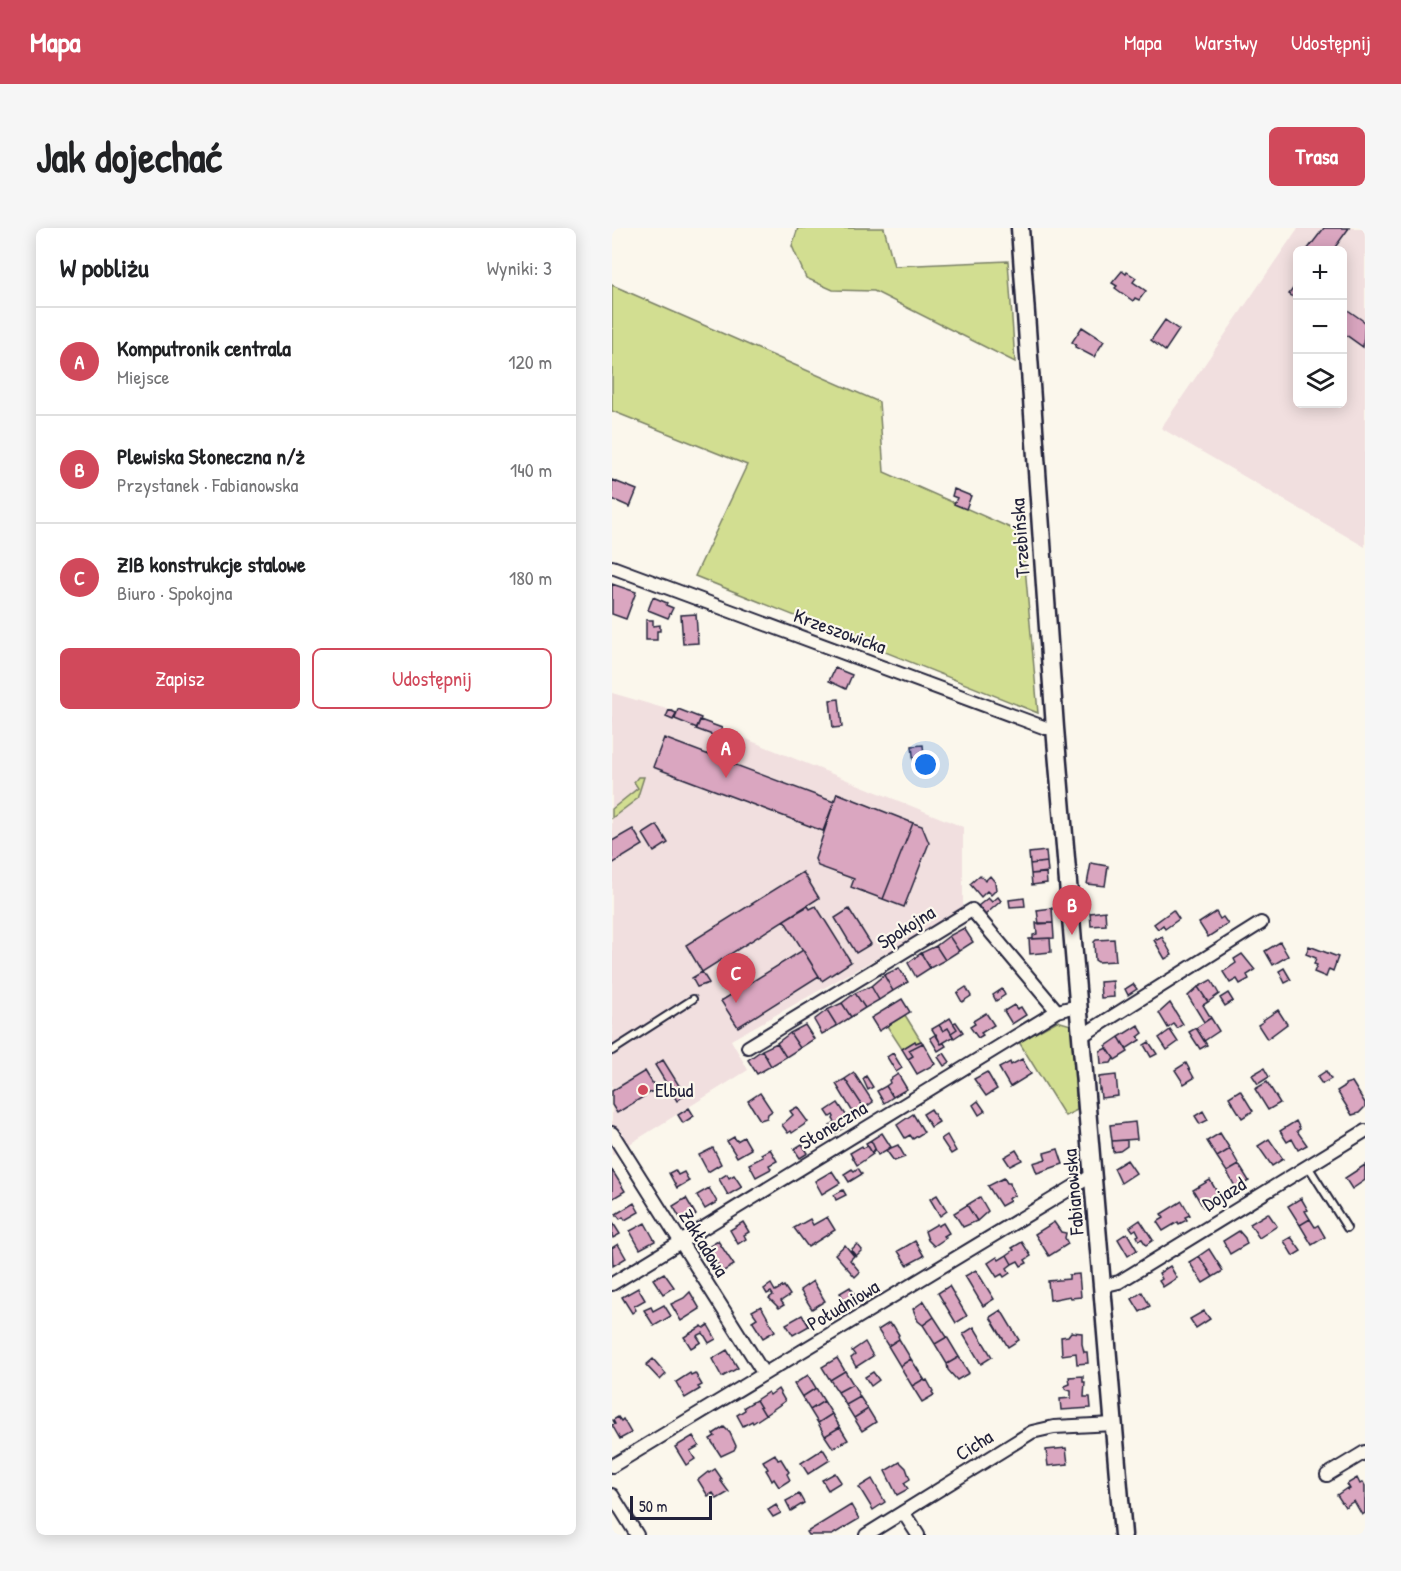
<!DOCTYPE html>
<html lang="pl">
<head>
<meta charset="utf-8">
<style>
  :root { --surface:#fff; --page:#f6f6f6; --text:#202124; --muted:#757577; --line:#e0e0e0; --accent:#d1495b }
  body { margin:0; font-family:"Patrick Hand",sans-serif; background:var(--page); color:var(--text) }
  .controls { position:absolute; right:18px; top:18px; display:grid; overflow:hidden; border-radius:9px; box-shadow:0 3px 15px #0003 }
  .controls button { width:54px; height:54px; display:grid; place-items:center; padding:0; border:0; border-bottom:2px solid var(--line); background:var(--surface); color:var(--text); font:30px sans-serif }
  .scale { position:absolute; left:18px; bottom:15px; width:82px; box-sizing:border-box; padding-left:6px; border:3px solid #22223b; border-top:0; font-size:16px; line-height:21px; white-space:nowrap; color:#22223b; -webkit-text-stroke:4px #fbf7ec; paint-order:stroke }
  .you { position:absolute; left:314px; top:537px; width:21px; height:21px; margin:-15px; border:4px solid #fff; border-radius:50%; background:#1a73e8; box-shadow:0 0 0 9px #1a73e833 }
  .badge { display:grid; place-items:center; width:39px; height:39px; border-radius:50%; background:var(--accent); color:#fff; font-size:20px; font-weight:700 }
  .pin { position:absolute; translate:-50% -50px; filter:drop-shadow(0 2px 3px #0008) }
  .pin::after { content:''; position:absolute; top:32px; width:21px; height:18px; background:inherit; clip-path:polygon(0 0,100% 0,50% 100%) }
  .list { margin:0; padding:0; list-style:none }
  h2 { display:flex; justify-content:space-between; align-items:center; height:78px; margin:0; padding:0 24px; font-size:26px }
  h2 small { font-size:20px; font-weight:400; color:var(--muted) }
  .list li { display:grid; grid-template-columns:39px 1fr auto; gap:18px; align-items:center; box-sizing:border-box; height:108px; padding:0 24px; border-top:2px solid var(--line) }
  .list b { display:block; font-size:22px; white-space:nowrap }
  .list p { margin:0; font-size:20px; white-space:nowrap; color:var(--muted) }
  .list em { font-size:20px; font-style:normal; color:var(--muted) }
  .actions { display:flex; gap:12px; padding:18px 24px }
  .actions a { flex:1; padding:14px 0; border:2px solid var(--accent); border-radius:9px; text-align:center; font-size:21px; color:var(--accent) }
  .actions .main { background:var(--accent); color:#fff }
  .icon { flex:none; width:33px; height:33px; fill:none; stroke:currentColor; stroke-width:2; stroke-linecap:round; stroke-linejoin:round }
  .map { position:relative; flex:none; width:753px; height:1307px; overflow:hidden; border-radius:9px }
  header { display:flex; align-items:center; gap:36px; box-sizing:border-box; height:84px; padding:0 30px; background:var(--accent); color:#fff }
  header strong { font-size:28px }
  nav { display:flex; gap:33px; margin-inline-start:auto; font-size:21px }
  .intro { display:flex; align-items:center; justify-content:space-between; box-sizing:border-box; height:144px; padding:0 36px }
  h1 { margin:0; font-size:42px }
  .button { padding:15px 27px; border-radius:9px; background:var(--accent); color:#fff; font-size:21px; font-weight:700 }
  main { display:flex; gap:36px; padding:0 36px }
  aside { flex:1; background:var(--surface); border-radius:9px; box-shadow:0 3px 15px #0003 }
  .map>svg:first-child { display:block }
</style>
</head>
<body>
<header>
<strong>Mapa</strong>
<nav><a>Mapa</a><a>Warstwy</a><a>Udostępnij</a></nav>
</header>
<div class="intro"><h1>Jak dojechać</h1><a class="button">Trasa</a></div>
<main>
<aside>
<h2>W pobliżu<small>Wyniki: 3</small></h2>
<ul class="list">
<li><span class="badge">A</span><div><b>Komputronik centrala</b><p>Miejsce</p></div><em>120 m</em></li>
<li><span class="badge">B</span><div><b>Plewiska Słoneczna n/ż</b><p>Przystanek · Fabianowska</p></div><em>140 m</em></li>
<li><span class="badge">C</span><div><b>ZIB konstrukcje stalowe</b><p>Biuro · Spokojna</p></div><em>180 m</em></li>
</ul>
<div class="actions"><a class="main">Zapisz</a><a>Udostępnij</a></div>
</aside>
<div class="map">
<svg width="753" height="1307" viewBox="0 0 753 1307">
  <rect width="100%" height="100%" fill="#fbf7ec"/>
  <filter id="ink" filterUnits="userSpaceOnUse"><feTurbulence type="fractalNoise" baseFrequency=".0167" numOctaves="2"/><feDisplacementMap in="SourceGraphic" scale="12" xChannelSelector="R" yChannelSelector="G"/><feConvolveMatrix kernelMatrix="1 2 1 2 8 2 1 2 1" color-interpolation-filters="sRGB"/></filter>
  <g filter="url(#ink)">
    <path fill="#f1dfdf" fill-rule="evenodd" d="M686 0H753V319L549 200ZM686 22H730V176H686Z
      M0 465 75 487 351 599V682L119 812 136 842 0 927Z"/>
    <path fill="#d2de91" stroke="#7a8066" stroke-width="1.5" d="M186 0H272L282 38 396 33 403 134 262 63 221 62 194 50 180 18Z
      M0 57 267 174 272 244 410 305 426 485 83 348 135 237 0 183Z
      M26 549H32L25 571 0 590V581L26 560 22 554Z
      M293 787 309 813 304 815 303 813 290 821 275 798Z
      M445 793 459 797 465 882 453 888 407 814Z"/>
    <path fill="#daa6c0" stroke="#22223b" stroke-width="1.5" d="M712 0H737L721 22H695Z
      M510 43 514 46 515 44 524 50 521 54 534 63 527 72 523 70 521 73 503 60 505 58 500 55Z
      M686 54V72L677 66Z
      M730 78 753 94 751 119 730 104Z
      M553 92 567 102 553 123 539 112Z
      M470 99 492 113 482 129 463 119 464 117 460 114Z
      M0 252 25 262 18 279 0 271Z
      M342 261 359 268 354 281 342 276 345 270 340 268Z
      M0 356 24 364 14 391 0 386Z
      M41 369 55 375 54 377 61 380 56 390 36 382Z
      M84 386 86 415 71 416 69 387Z
      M34 392H41V398L48 397V403H45V412H34Z
      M223 440 240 447 234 461 217 453Z
      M227 471 230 499 221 500 218 472Z
      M66 481 89 490 85 500 63 491Z
      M57 482 64 485 61 492 54 489Z
      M88 492 110 500 106 509 84 501Z
      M52 510 222 574 211 603 41 539Z
      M311 517 313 536H302L300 518Z
      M225 565 301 595 271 671 239 659 242 651 206 638 203 631Z
      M301 595 310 598 317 615 292 679 271 671Z
      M45 597 56 615 42 624 31 606Z
      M21 601 31 617 0 636V613Z
      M434 623 435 634 418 636 417 625Z
      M435 634 436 644 419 646 418 636Z
      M479 635 496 638 493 658 475 656Z
      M191 644 207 670 90 744 74 717Z
      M434 645 435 655 420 657 419 646Z
      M368 647 373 653 378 648 383 654 384 662 379 667 375 663 369 669 358 656Z
      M386 669 389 673 373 687 366 678 376 670 380 674Z
      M412 670 413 678 398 679 397 672Z
      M196 678 198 681 204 678 239 734 210 753 172 692Z
      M440 680 441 695 427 696 425 682Z
      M237 681 259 716 244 725 223 690Z
      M561 682 567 691 553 701 551 697 546 701 542 696Z
      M493 683 494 697 479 698 478 685Z
      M604 684 608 691 611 689 616 696 596 709 587 695Z
      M424 695H441L442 710 421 711V707L425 706Z
      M352 700 361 714 347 723 337 708Z
      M337 708 347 723 333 732 324 718Z
      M550 709 560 727 553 731 542 712 544 710 545 712Z
      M438 710 439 724 418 726 417 711Z
      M502 711 504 733 486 734 483 732 482 714 484 712Z
      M668 714 676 728 661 737 653 723Z
      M324 718 333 732 318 740 309 725Z
      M697 718 726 729 721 743 717 741 714 749 702 744 705 737 702 736 704 730 694 726Z
      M191 722 207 748 126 799 109 773Z
      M309 725 318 740 304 749 296 735Z
      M630 726 643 742 635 747 637 751 628 756 625 751 618 755 611 744 624 735 622 731Z
      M287 740 296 754 281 763 272 747Z
      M672 740 679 752 673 755 667 743Z
      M90 744 97 755 85 759 80 750Z
      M272 747 281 763 267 772 259 758Z
      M599 752 607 766 596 774 586 759Z
      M501 753 502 769 489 770 488 754Z
      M521 756 525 761 516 767 513 761Z
      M259 758 267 772 253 780 243 765Z
      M354 759 359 768 350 774 345 765Z
      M586 759 596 774 591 777 599 790 592 794 576 768Z
      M390 761 393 767 384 773 381 767Z
      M243 765 253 780 239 789 230 775Z
      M616 765 621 773 613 778 608 770Z
      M290 771 298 784 267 803 259 790Z
      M230 775 239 789 225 798 215 782Z
      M558 775 571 796 565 800 562 796 556 800 547 785Z
      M402 777 405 781 409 779 414 787 400 796 392 783Z
      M215 782 225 798 210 806 202 792Z
      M666 782 675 796 655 811 646 797 652 793 651 792Z
      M374 785 382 797 369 805 371 807 366 810 358 799 363 796 361 793Z
      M338 790 345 801 339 805 336 800 331 803 327 797Z
      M599 790 607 803 592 813 584 800Z
      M344 794 351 804 342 810 339 805 345 801 341 795Z
      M193 797 202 811 188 820 178 805Z
      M327 797 331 803 336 800 341 809 329 816 320 801Z
      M526 797 531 805 526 809 528 812 514 821 507 809Z
      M584 800 595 817 588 821 577 804Z
      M558 802 566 814 555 822 547 810Z
      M178 805 188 820 174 829 165 815Z
      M324 806 329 816 332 815 334 818 326 823 318 810Z
      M507 809 516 824 503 832 494 818Z
      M303 813 304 815 309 813 311 815 297 822 301 828 296 831 290 821Z
      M537 814 545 826 539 829 532 817Z
      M165 815 174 829 159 838 150 822Z
      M311 815 323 836 305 846 296 831 301 828 297 822Z
      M495 820 502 830 499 835 489 836 488 823Z
      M150 822 159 838 145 846 136 832Z
      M281 825 290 840 284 844 275 829Z
      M332 825 338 834 332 838 326 829Z
      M410 831 419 846 398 859 387 840 398 834 399 837Z
      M51 832 73 867 65 873 43 837Z
      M574 835 582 850 572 856 563 842Z
      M652 840 657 849 646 856 640 847Z
      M33 843 44 861 5 885 0 877V863Z
      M714 843 719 851 710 856 705 849Z
      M375 844 385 861 374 868 362 851Z
      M242 845 261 874 252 880 233 851Z
      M286 846 295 861 281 869 274 858 278 855 277 852Z
      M504 847 506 868 489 870 488 861 487 862V849Z
      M254 848 261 859 256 862 251 851Z
      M233 851 252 880 242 886 224 856Z
      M655 854 668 875 656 882 643 861Z
      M740 854 753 875V879L747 885 740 887 725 863 733 858V856Z
      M274 858 281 869 272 875 265 863Z
      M628 862 641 883 630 890 617 869Z
      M148 865 160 883 156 886 155 890 148 892 136 873Z
      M366 873 373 883 367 887 361 877Z
      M226 875 238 893 233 896 234 898 223 906 218 898 223 894 221 891 222 889 221 887 218 889 214 883Z
      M185 879 196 894 180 905 179 903 176 905 170 897 181 887 178 883Z
      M77 880 82 888 71 895 66 887Z
      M319 881 327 894 319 899 311 886Z
      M591 883 596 892 588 896 583 888Z
      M301 886 312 904 301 911 298 907 293 910 285 897Z
      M684 893 688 901 685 903 695 917 686 922 680 911 675 914 668 903Z
      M523 894 525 911 500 913 498 897Z
      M270 905 279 919 266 927 259 912Z
      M608 905 618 921 605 929 595 913Z
      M335 907 344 923 339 926 329 911Z
      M122 909 125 913 132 909 139 921 125 929 115 913Z
      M657 911 671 931 660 938 646 918Z
      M259 912 263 921 260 925 254 915Z
      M515 912V918L508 923 501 924 500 913Z
      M190 916 196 925 188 930 182 921Z
      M286 917 293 929 282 933 274 922Z
      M250 918 251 920 256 918 261 926 245 937 238 925Z
      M101 920 109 936 96 944 87 927Z
      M158 921 165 933 157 937 159 941 144 949 137 936 151 929 149 926Z
      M446 921 451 936 425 945 421 935 434 931 432 925Z
      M618 921 627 937 615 944 605 929Z
      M404 922 410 932 398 938 392 929Z
      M515 932 524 945 509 955 502 940Z
      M627 937 637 953 624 960 615 944Z
      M753 937V952L740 961 733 950Z
      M246 940 250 946 237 954 232 946 240 941 242 943Z
      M0 942 13 963 0 971Z
      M63 942 66 947 72 944 77 953 65 960 57 945Z
      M220 943 228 955 210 966 203 953Z
      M115 946 117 950 122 947 130 959 116 967 107 951Z
      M392 950 395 955H398L399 960 403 967 396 971 398 973 389 978 376 958Z
      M598 952 608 969 591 979 581 962Z
      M97 960 105 974 93 981 85 967Z
      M231 962 234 967 224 972 222 967Z
      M325 967 335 983 328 988 318 971Z
      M368 969 376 983 365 993 355 977Z
      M74 970 84 987 71 995 61 978Z
      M689 970 696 982 693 983 698 991 688 997 676 978Z
      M570 973 578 987 573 989 575 992 567 996 566 994 551 1003 545 994 552 990 549 986Z
      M22 975 27 984 13 992 11 989 8 991 4 986Z
      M355 977 365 993 351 999 342 985Z
      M656 985 665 998 647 1010 638 996Z
      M215 989 223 1002 196 1019 182 1000 198 991 201 997Z
      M698 991 703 999 706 997 713 1009 700 1017 688 997Z
      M528 992 541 1012 534 1017 530 1011 527 1012 525 1008 527 1007 524 1001 521 1003 518 999Z
      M131 994 137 1004 132 1007 134 1011 126 1016 118 1002Z
      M442 994 449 1004 454 1005 453 1010 456 1016 437 1028 423 1006Z
      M1 995 8 1006 1 1010 0 1007Z
      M33 995 43 1013 28 1021 18 1003Z
      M331 995 337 1005 332 1008 334 1010 322 1018 316 1012 313 1003 325 996 326 998Z
      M627 1003 633 1010 635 1016 618 1026 611 1013Z
      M515 1005 525 1022 516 1028 506 1011Z
      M679 1009 689 1023 681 1028 672 1013Z
      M106 1013 122 1037 110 1044 96 1019Z
      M303 1013 312 1028 295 1037 286 1023Z
      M410 1014 419 1028 413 1032 415 1035 409 1038 406 1033 400 1036 395 1027 402 1022 400 1020Z
      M6 1016 14 1030 1 1038 0 1020Z
      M245 1016 250 1022 244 1028 239 1022Z
      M233 1017 242 1028 238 1032 248 1044 243 1049 223 1026Z
      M597 1021 611 1043 601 1049 587 1028Z
      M395 1027 400 1036 395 1040 398 1045 392 1049 390 1046 385 1049 376 1035 385 1029 387 1032Z
      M587 1028 601 1049 591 1055 577 1034Z
      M558 1038 565 1050 551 1059 547 1053 550 1051 547 1045Z
      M364 1042 382 1071 371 1078 353 1048Z
      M52 1045 62 1059 51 1066 41 1051Z
      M467 1046 469 1069 459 1070 458 1068 438 1072 436 1053 457 1051V1047Z
      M201 1053 213 1073 200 1081 188 1062Z
      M159 1056 163 1063 172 1058 178 1067 169 1073 172 1077 167 1080 157 1070 161 1067 159 1064 155 1066 152 1061Z
      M337 1058 355 1088 344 1095 326 1065Z
      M238 1059 246 1071 235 1077 228 1065Z
      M26 1060 33 1072 22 1078 24 1082 20 1085 10 1069Z
      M78 1064 88 1081 69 1093 59 1076 72 1070Z
      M530 1064 538 1078 528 1084 520 1071Z
      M312 1073 322 1089 311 1097 306 1093 301 1081Z
      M52 1077 59 1088 42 1098 32 1082 39 1079 41 1083Z
      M149 1078 163 1103 151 1110 140 1093 145 1090 140 1083Z
      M389 1082 407 1112 396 1119 378 1089Z
      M592 1083 598 1091 584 1100 578 1091Z
      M190 1087 197 1098 181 1107 174 1096Z
      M322 1089 335 1109 323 1116 311 1097Z
      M277 1095 279 1098 281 1097 287 1107 286 1108 287 1111 276 1118 266 1102Z
      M96 1097 104 1111 97 1115 91 1105 85 1108 89 1114 79 1120 72 1109 90 1098 92 1100Z
      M362 1099 380 1129 369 1136 351 1106Z
      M459 1104 470 1105V1116L472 1124H475L476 1135 465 1136 464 1125 450 1127 449 1109 456 1108Z
      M335 1109 347 1129 335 1136 323 1116Z
      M287 1111 299 1131 288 1138 276 1118Z
      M253 1114 261 1128 244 1139 239 1130 243 1127 240 1123Z
      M115 1122 126 1140 110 1149 100 1131Z
      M347 1129 357 1145 345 1152 336 1142 335 1136Z
      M225 1130 233 1143 218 1152 210 1139Z
      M41 1131 54 1146 48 1152 34 1137Z
      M299 1131 312 1151 300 1158 288 1138Z
      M233 1143 241 1156 226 1164 218 1152Z
      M261 1144 267 1152 259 1158 253 1149Z
      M78 1145 79 1147 83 1145 90 1157 86 1159 88 1161 73 1170 64 1154Z
      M196 1147 204 1160 190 1169 182 1156Z
      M471 1148V1154H473L472 1169H478L479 1180 449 1182 448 1171 459 1170V1163L453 1161V1158L458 1156 457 1149Z
      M312 1151 313 1153 315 1152 321 1163 320 1164 322 1167 310 1174 300 1158Z
      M241 1156 248 1169 234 1177 226 1164Z
      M204 1160 212 1173 198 1182 190 1169Z
      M166 1161 173 1173 153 1187 144 1172 156 1164 158 1167Z
      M248 1169 256 1181 242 1190 234 1177Z
      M144 1172 153 1187 141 1195 140 1193 131 1198 125 1187 133 1182 132 1179Z
      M212 1173 220 1186 206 1195 198 1182Z
      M256 1181 264 1194 250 1203 242 1190Z
      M220 1186 228 1199 213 1208 206 1195Z
      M6 1189 9 1193 11 1191 19 1205 8 1211 0 1197 3 1196 1 1192Z
      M112 1199 118 1205 124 1218 122 1222 109 1228 98 1211 103 1208 101 1206Z
      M228 1199 236 1212 221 1220 213 1208Z
      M81 1208 87 1218 78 1223 83 1231 74 1237 63 1219Z
      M454 1220 456 1236 436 1238 434 1222Z
      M211 1221 218 1232 196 1246 189 1235Z
      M163 1226 166 1232 169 1231 177 1244 175 1246 178 1252 167 1259 162 1251 160 1253 157 1247 154 1242 156 1241 151 1233Z
      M288 1234 294 1240 298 1251 292 1255 296 1261 285 1267 273 1243Z
      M103 1241 110 1251 108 1252 117 1264 105 1271 101 1265 96 1268 86 1252 96 1244 97 1245Z
      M223 1245 229 1254 216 1262 210 1252Z
      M745 1250 748 1256 751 1254 753 1258V1285L750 1287 742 1273 733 1279 725 1267 735 1260 736 1262 738 1261 735 1256Z
      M260 1251 273 1274 261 1282 247 1259Z
      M187 1266 192 1275 179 1283 174 1273Z
      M164 1277 169 1285 161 1289 156 1282Z
      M239 1277 247 1291 220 1307H197L195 1304Z"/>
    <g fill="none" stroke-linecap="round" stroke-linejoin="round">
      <defs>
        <path id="lane" d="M0 823 81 771
          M696 938 735 1000"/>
        <path id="street" d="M0 339 434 500H443
          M468 809 649 695
          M136 819 360 682 445 783
          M0 905 152 1146
          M0 1056 445 783 466 778
          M490 1058 507 1054 753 903
          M0 1238 481 947
          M715 1247 753 1224
          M0 1267 25 1307
          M291 1284 306 1307
          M254 1307 420 1204 442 1199 502 1196"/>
        <path id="secondary" d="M408 0 443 500 511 1307"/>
      </defs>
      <use href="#lane" stroke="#22223b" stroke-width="10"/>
      <use href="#street" stroke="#22223b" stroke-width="16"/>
      <use href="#secondary" stroke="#22223b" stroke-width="21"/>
      <use href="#lane" stroke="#fbf7ec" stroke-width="6"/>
      <use href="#street" stroke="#fbf7ec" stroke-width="12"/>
      <use href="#secondary" stroke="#fbf7ec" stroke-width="16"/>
    </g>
  </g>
  <circle fill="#d1495b" stroke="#fbf7ec" stroke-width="2" cx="31" cy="862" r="6"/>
  <g text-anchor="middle" stroke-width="4.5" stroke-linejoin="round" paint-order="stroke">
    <g font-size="20" fill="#22223b" stroke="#fbf7ec">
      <text transform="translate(408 310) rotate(-94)" y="7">Trzebińska</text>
      <text transform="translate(228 403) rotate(20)" y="7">Krzeszowicka</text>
      <text transform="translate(294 699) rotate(-32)" y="7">Spokojna</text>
      <text transform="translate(221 897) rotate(-31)" y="7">Słoneczna</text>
      <text transform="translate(461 964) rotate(-95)" y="7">Fabianowska</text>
      <text transform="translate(612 966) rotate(-31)" y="7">Dojazd</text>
      <text transform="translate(92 1015) rotate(58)" y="7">Zakładowa</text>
      <text transform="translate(231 1077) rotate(-31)" y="7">Południowa</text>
      <text transform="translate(362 1217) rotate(-32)" y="7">Cicha</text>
    </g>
    <g font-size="20" fill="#22223b" stroke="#fbf7ec" text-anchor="start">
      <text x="43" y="869">Elbud</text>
    </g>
  </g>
</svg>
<div class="controls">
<button>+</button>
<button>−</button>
<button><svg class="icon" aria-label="layers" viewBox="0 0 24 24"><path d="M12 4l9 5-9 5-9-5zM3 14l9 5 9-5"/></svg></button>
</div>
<div class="scale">50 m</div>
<div class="you"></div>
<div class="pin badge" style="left:114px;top:550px">A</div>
<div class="pin badge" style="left:460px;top:707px">B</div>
<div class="pin badge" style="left:124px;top:775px">C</div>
</div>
</main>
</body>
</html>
